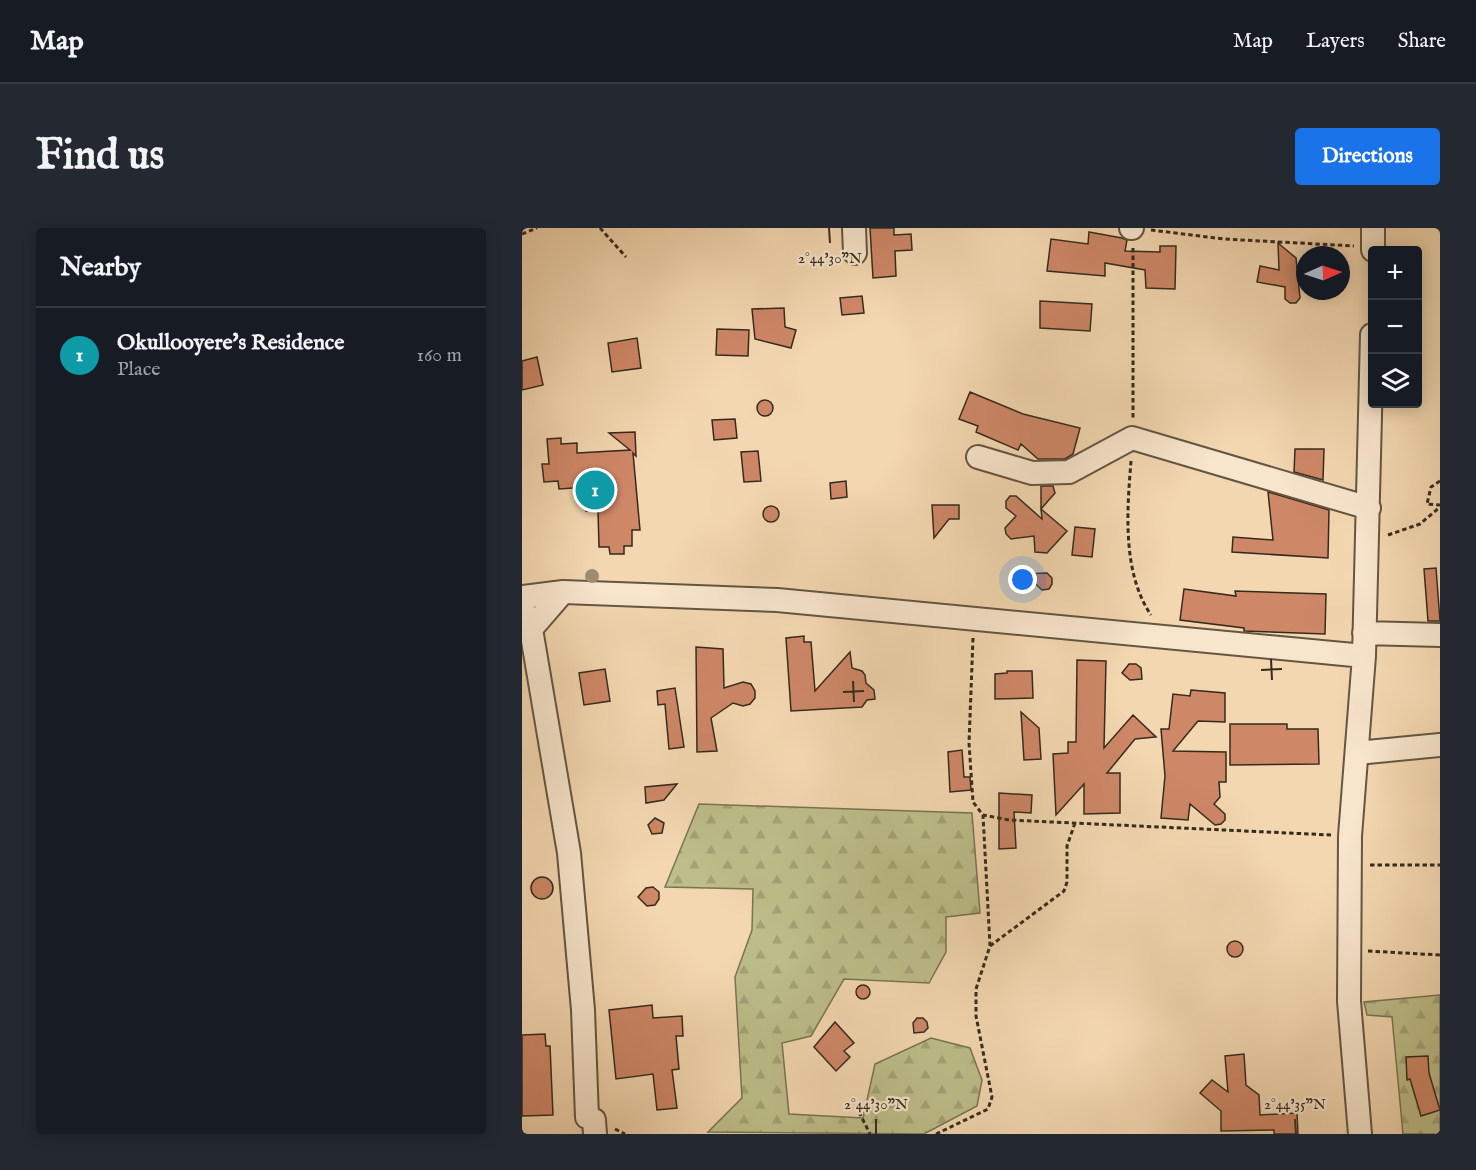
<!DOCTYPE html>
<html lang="en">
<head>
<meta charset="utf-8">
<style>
  :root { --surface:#171b24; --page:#242831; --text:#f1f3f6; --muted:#9ea1a6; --line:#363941; --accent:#1a73e8 }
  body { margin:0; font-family:"IM FELL English",serif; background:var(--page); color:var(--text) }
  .controls { position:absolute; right:18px; top:18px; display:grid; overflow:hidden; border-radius:6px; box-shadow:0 3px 15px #0003 }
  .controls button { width:54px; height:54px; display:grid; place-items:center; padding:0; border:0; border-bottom:2px solid var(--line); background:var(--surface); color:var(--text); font:30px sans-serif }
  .compass { position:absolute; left:774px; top:18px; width:54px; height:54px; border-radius:50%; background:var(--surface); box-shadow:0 3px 15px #0003; rotate:87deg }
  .you { position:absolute; left:501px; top:352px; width:21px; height:21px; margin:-15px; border:4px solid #fff; border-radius:50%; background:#1a73e8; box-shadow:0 0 0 9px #1a73e833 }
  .badge { display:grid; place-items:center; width:39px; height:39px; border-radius:50%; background:var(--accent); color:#fff; font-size:20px; font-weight:700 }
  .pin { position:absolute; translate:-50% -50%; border:3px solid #fff; box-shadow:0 2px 6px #0006 }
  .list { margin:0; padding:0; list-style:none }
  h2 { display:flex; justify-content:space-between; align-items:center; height:78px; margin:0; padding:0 24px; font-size:26px }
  h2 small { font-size:20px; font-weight:400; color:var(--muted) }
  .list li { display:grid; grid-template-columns:39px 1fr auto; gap:18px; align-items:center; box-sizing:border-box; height:96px; padding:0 24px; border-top:2px solid var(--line) }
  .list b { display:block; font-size:22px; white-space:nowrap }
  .list p { margin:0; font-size:20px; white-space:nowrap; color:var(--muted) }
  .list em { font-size:20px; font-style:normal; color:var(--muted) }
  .icon { flex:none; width:33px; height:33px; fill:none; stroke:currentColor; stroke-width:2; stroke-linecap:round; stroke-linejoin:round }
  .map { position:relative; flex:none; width:918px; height:906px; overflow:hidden; border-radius:6px }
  header { display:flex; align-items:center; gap:36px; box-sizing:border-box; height:84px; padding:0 30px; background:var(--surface); border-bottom:2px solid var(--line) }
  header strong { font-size:28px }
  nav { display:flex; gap:33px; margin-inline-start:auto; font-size:21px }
  .intro { display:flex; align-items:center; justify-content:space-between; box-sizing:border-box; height:144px; padding:0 36px }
  h1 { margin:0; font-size:42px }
  .button { padding:15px 27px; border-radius:6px; background:var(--accent); color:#fff; font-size:21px; font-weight:700 }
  main { display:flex; gap:36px; padding:0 36px }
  aside { flex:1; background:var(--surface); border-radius:6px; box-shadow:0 3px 15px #0003 }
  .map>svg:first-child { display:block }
</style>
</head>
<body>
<header>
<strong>Map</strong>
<nav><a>Map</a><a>Layers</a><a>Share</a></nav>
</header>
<div class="intro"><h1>Find us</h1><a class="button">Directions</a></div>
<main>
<aside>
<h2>Nearby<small></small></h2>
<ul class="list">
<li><span class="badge" style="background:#0f9aa8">1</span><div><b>Okullooyere's Residence</b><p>Place</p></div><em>160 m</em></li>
</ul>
</aside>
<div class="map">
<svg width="918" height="906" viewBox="0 0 918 906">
  <defs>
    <pattern id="forest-firs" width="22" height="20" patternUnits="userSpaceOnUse" patternTransform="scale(1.5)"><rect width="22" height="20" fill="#bdbe8a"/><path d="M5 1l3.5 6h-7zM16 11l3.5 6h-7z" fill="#a3a377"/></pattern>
  </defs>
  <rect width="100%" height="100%" fill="#f3d7b0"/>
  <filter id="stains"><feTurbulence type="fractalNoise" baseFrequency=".00333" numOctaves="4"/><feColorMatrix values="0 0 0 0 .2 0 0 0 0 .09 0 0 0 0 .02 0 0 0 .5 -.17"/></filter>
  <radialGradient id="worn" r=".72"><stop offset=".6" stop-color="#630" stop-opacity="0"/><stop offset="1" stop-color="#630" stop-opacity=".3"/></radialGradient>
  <path fill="url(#forest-firs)" stroke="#797454" stroke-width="1.5" d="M177 576 450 585 458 685 424 689V724L407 755 322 751 289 808 260 815 267 886 341 890 353 836 409 810 448 820 460 852 455 878 402 906 186 904 220 870 213 749 230 702 231 661 143 659Z
    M918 767V906H881L870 789 845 787 842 774Z"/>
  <path fill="#ce8767" stroke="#352b1d" stroke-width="1.5" d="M348 0H372V7L389 6 390 22 373 23 374 48 351 50Z
    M567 4 600 10 605 12 603 23 638 24V18H654L653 61 624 60 623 42 583 35V48L525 43 529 11 566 16Z
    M756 15 774 30 778 70 774 75H768L763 71V59L735 54 738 38 757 42Z
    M340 68 342 85 320 87 318 70Z
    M518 73 570 76 568 103 518 100Z
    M262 80 263 99 274 102 269 120 233 111 230 81Z
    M195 101 227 102 226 128 194 127Z
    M115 110 119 140 90 144 86 115Z
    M15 129 21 157 0 162V133Z
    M448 164 501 186 558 200 551 226 543 231H516L499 216 496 222 454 204 456 198 437 191Z
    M235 180a8 8 0 1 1 16 0a8 8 0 1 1-16 0Z
    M213 191 215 210 192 212 190 192Z
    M113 204 114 228 111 225 118 302H110V318H102V326H88L87 319H77L76 283H64L65 259 37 261 36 253 22 254 20 236H27L25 211 39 210V216L55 215V225L108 222 87 205Z
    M773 221H802L801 252 772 244Z
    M236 223 239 253 222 254 219 224Z
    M324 253 325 269 309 271 308 255Z
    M519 258H531L533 265 519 281Z
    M746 264 807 282 806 330 710 324 711 309 751 312Z
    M488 268H494L520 291 519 281 545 303 525 325 513 324 512 308 489 311 484 306 483 300 494 288 484 280V273Z
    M410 277H437V291H427L412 310Z
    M241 286a8 8 0 1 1 16 0a8 8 0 1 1-16 0Z
    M553 299 573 301 570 329 550 327Z
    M914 340 918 393H906L902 341Z
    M525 345 530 350V356L527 361 520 362 503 346Z
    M662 361 714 368 713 363 804 366 803 406 722 403V400L658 392Z
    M282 408V414H289L293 463 328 424 330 440 340 443 343 447 344 455 352 462 353 471 345 472 340 479 269 483 264 410Z
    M174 419 201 421 202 460 221 454 229 456 233 463V470L228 476 221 478 211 475 189 490 195 523 175 524Z
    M555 432 584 433 582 520 611 487 634 509 613 511 585 545H598V585L562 586V556L534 587 531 526 546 525V514H554Z
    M607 436H614L619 440 620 451 608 452 600 445Z
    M83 441 88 473 62 477 57 445Z
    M485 443H510L511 470 473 471V446L485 445Z
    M153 460 162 519 147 521 143 476 136 477 135 463Z
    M669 462 703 465V494L676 493 651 523 704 524V554H697L698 569 692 576 703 586V592L699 596 693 597 668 576 666 592 639 590 643 548 639 501H647L651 466 668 468Z
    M499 484 517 500 519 531 502 532Z
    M708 496H765V501H796L797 536 708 537Z
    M440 522 442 549H448L449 562 428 564 426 524Z
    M155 556 142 572 124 575 123 559Z
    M477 565 510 567 509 585 492 584 494 620 477 621Z
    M133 590 142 595 140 605 130 606 126 597Z
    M9 660a11 11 0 1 1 22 0a11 11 0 1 1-22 0Z
    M131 659 137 664V671L133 677 125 678 116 669 124 660Z
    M705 721a8 8 0 1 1 16 0a8 8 0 1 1-16 0Z
    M334 764a7 7 0 1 1 14 0a7 7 0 1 1-14 0Z
    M130 777 131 790 160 788 161 808H154L157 841 150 842 155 880 135 882 131 846 94 851 87 782Z
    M395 790H401L405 794 406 800 402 804 392 805 391 795Z
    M313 794 332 815 322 823 328 829 314 843 292 819Z
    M23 806 24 818H28L31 887 0 888V807Z
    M722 826 724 857 737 867 738 887 775 885 776 906H752V902L699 903V883L678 865 690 852 706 864 703 828Z
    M906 828 907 845 918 882 899 888 888 851 885 852 884 829Z"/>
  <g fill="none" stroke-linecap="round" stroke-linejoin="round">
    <defs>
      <path id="minor" d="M332 0 333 25
        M609 0H610
        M851 0V22
        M456 229 510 245 547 244 610 210 847 280
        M0 369 41 364 255 372 842 428
        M0 378 9 401 47 625 61 782 65 889 72 892 73 906
        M9 401 41 364
        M842 405 918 407
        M835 525 918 517
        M838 906 827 773 828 608 842 428 850 107"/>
    </defs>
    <use href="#minor" stroke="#645642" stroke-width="26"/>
    <path stroke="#352b1d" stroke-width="3" stroke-dasharray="4.5 3" stroke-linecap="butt" d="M78 0 104 29
      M629 2 702 11 832 18
      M0 6 15 0
      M611 20V191
      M609 233C605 283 600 344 629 387
      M918 253 909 259 905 276 918 277
      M866 307 898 296 918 279
      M451 410 447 515 451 574 461 587 487 592 809 607
      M848 637H918
      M468 718 542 663 545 654V618L553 595
      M846 723 918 727
      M337 884 348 906
      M93 901 103 906
      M414 906 466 881 470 869 454 788V761L468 718 461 587"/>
    <use href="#minor" stroke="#f7e5cc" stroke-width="22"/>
  </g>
  <circle fill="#9d8d6e" cx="70" cy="348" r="7"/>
  <path fill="none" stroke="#352b1d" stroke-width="2" d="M307 0 308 15M749 431 750 452M739 442 760 441M331 453 332 474M321 464 342 463M354 891V906M773 891 774 906"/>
  <g font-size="15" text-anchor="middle" fill="#352b1d" stroke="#f7e5cc" stroke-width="4.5" stroke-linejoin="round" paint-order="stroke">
    <text x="308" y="35">2°44'30"N</text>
    <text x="354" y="881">2°44'30"N</text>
    <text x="773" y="881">2°44'35"N</text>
  </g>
  <rect width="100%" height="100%" filter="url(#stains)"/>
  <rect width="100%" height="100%" fill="url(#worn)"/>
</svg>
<div class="controls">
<button>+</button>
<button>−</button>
<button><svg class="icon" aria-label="layers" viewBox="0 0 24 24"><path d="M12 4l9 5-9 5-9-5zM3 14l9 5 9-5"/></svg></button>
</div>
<svg class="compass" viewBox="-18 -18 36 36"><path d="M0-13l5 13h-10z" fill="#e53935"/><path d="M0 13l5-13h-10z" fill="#9ea1a6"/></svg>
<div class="you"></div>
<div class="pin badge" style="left:73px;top:262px;background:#0f9aa8">1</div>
</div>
</main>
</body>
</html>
